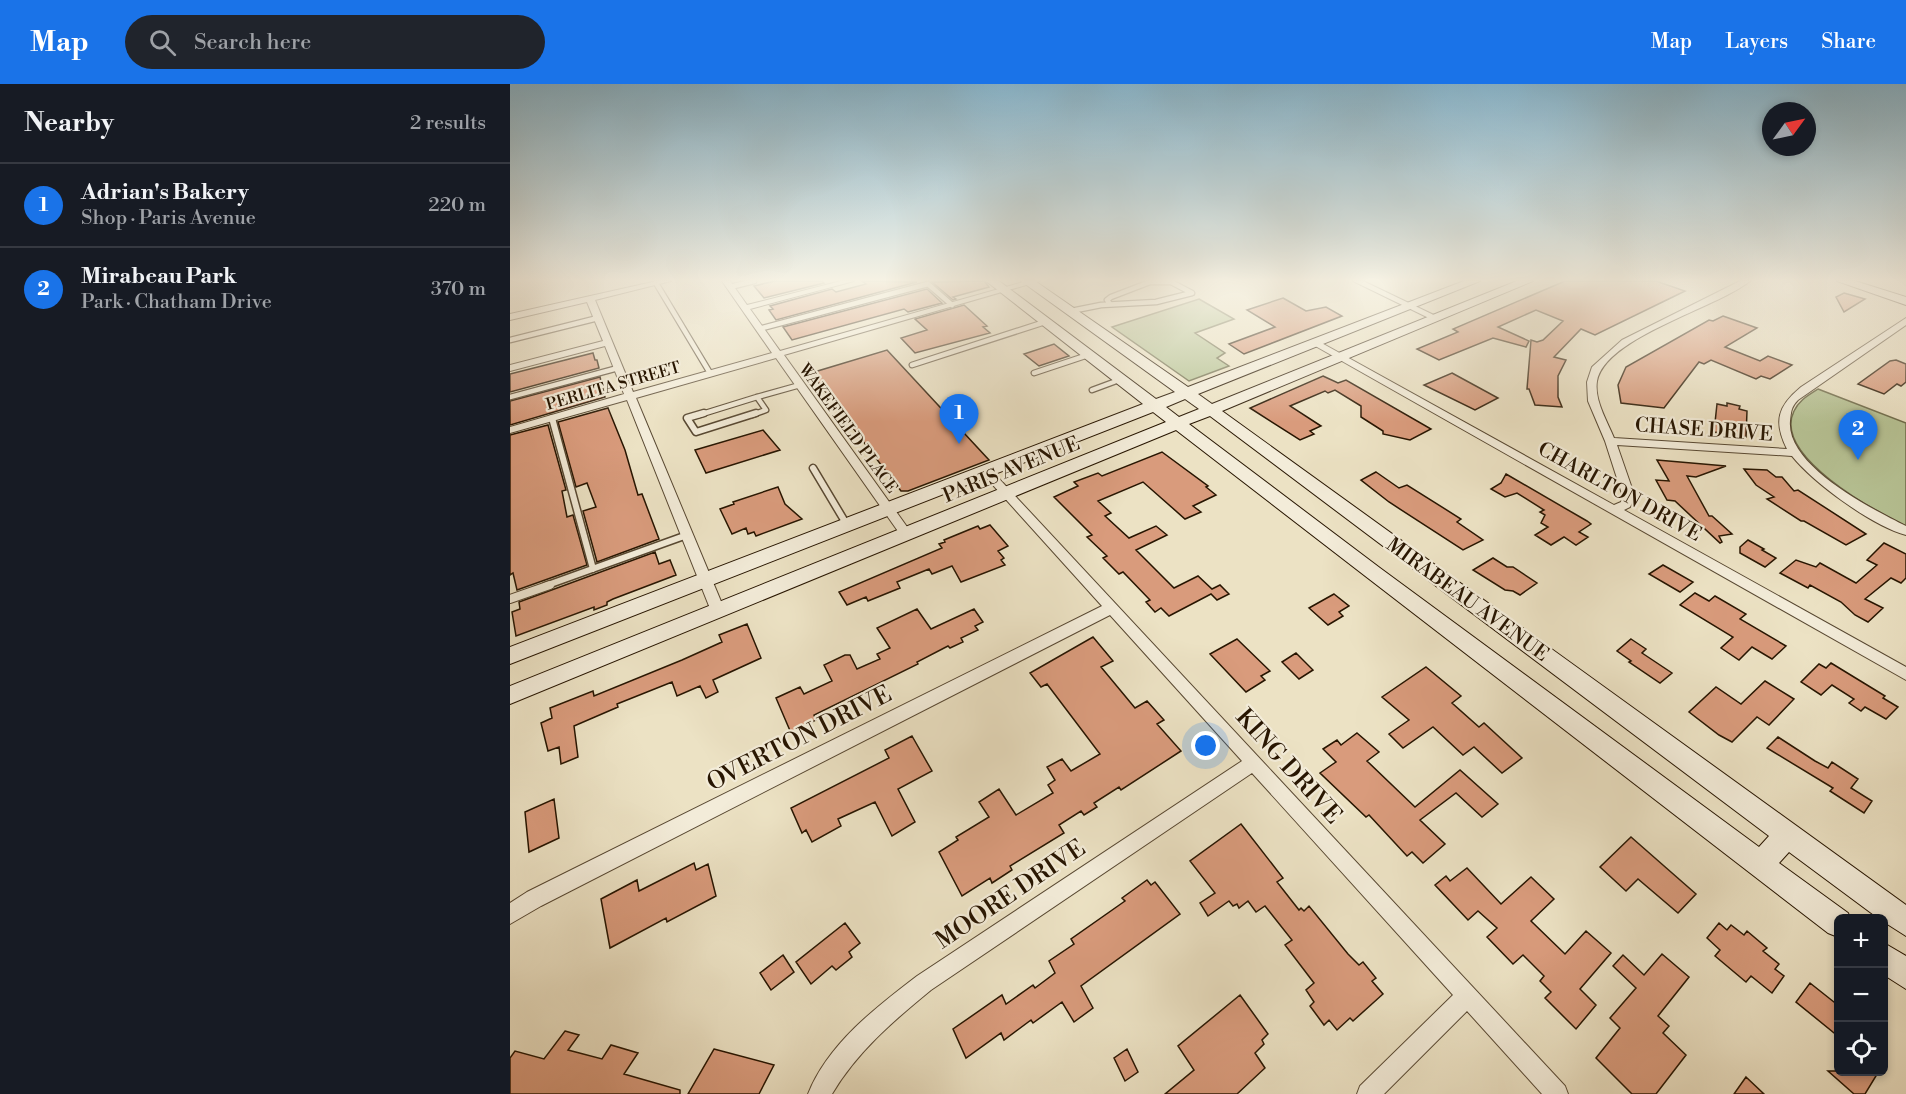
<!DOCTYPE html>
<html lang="en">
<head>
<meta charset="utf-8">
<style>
  :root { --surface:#171b24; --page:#20242c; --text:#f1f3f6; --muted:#9ea1a6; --line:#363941; --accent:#1a73e8 }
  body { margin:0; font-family:"Libre Bodoni",serif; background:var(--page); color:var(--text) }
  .controls { position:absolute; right:18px; bottom:18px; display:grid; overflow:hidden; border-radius:9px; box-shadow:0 3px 9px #0003 }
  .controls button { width:54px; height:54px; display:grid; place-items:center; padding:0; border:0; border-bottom:2px solid var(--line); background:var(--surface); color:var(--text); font:30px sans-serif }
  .compass { position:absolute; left:1252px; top:18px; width:54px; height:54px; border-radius:50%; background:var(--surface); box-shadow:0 3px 9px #0003; rotate:57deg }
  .you { position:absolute; left:696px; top:662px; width:21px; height:21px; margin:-15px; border:4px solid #fff; border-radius:50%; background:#1a73e8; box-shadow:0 0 0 9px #1a73e833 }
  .badge { display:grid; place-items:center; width:39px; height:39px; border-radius:50%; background:var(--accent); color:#fff; font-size:20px; font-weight:700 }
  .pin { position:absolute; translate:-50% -50px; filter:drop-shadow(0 2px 3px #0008) }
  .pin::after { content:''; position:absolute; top:32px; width:21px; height:18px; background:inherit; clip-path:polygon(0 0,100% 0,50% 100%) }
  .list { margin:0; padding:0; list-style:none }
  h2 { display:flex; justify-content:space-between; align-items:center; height:78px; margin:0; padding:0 24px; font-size:26px }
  h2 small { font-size:20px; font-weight:400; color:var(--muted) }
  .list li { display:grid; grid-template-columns:39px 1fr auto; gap:18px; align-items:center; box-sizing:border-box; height:84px; padding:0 24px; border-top:2px solid var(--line) }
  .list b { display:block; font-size:22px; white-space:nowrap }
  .list p { margin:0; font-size:20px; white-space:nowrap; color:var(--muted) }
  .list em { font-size:20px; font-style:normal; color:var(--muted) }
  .icon { flex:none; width:33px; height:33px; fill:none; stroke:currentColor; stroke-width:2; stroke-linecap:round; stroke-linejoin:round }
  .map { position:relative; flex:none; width:1396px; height:1010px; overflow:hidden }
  header { display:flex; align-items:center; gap:36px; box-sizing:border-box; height:84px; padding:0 30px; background:var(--accent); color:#fff }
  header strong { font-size:28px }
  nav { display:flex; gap:33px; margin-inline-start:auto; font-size:21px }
  .search { width:420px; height:54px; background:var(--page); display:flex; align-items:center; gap:15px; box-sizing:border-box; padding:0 21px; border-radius:33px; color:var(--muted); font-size:22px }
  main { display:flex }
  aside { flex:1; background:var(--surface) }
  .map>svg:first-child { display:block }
</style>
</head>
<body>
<header>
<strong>Map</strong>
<div class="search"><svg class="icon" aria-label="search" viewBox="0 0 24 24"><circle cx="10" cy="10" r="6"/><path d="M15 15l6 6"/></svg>Search here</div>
<nav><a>Map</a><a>Layers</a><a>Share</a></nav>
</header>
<main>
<aside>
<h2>Nearby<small>2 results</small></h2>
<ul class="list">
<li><span class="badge">1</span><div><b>Adrian's Bakery</b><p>Shop · Paris Avenue</p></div><em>220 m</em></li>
<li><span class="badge">2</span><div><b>Mirabeau Park</b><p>Park · Chatham Drive</p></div><em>370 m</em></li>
</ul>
</aside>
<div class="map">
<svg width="1396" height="1010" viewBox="0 0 1396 1010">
  <rect width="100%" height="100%" fill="#ece2c4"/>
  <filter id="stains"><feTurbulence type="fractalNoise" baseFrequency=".00333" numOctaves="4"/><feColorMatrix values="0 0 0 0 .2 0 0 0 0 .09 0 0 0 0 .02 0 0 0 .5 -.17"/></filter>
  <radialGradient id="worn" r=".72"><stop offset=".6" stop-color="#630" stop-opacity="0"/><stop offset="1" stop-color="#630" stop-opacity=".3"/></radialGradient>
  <path fill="#b7c395" stroke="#6f6c4b" stroke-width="1.5" d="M689 215 724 235 685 249 715 269 707 274 719 282 679 297 602 243Z
    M1308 305 1396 339V442C1365 427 1262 372 1284 327 1289 316 1299 311 1308 305Z"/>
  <path fill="#d99b7c" stroke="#271501" stroke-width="1.5" d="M265 197H312L314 199 254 214 244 202Z
    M352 197 407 198 266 236 259 226 263 225 260 222 322 205 326 208 356 200Z
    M474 197 479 203 443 213 446 215 443 216 422 198Z
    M1055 197H1146L1175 207 1085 251 1071 245 1044 273 1056 276 1048 292V313L1052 323 1025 321 1019 305H1017L1021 256 1027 258 1033 256 1053 237 1026 226 988 243 1019 257 1016 263 983 254 929 276 907 265 948 248 943 245Z
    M417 205 432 219 398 228 394 225 282 256 273 243Z
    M1334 209 1355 215 1334 228 1326 213Z
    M773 214 796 227 816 223 832 232 734 270 719 260 765 243 737 226Z
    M454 221 477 242 473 243 480 249 405 269 391 254 417 246 405 235Z
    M1213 232 1247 244 1215 263 1250 277 1258 272 1282 281 1260 295 1251 292 1246 295 1201 276 1194 280 1189 278 1154 324 1111 319 1108 301 1116 283 1199 236 1203 237Z
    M544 260 559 272 529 282 514 270Z
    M377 266 479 376 398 407H391L301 289Z
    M83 269 85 276H87L89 284 0 308V290Z
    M1386 276 1396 280V298L1391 302 1387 300 1374 310 1348 300 1380 277Z
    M942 289 988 314 965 326 914 301Z
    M813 292 828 299 836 296 921 345 900 356 873 350V347L851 333V322L825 306 818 309 815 307 780 322 811 342 800 347 804 350 790 356 740 324Z
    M90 293 95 313 0 341V317Z
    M1217 319 1230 322 1229 325 1237 327 1236 353 1204 348 1207 320 1217 322Z
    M98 324 115 366 128 411 132 410 149 455 87 478 73 427 86 423 77 399 66 403 48 338Z
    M38 341 56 406 52 407 57 433 63 431 77 481 7 506 3 489 0 491V351Z
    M253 346 270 366 196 389 185 366Z
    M652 368 698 402 696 403 706 411 683 422 691 428 675 435 633 398 588 417 601 429 595 432 619 454 646 442 657 451 626 466 664 504 688 492 702 505 710 501 719 510 707 516 701 510 659 532 651 524 645 528 636 518 640 516 613 488 609 490 593 474 597 472 577 453 582 451 544 413 568 402 564 398 588 389 592 392Z
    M1147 376 1216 382 1186 393 1177 392 1199 432H1202L1222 450 1209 452 1212 458 1210 459 1165 417 1157 416 1146 396 1159 397Z
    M1234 385 1257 386 1266 393H1272L1284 407 1288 406 1356 450 1336 461 1294 437H1291L1257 415 1264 413 1246 401Z
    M866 388 889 404 897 401 951 435 947 438 973 456 953 466 879 418 851 396Z
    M996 390 1077 437 1081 440 1069 448 1078 453 1066 461 1054 453 1041 461 1025 451 1038 443 1031 439 1035 431 1030 428 1034 426 1007 409 995 413 981 405 991 399Z
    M268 403 275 420 292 435 246 452 244 448 238 450 236 444 222 450 210 425 224 420 223 418Z
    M480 441 498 462 488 467 494 474 491 476 495 481 451 498 442 482 422 490 419 485 387 498 390 504 358 517 356 513 337 521 329 508 432 464 429 460 435 458 434 456 468 442 470 445Z
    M1238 456 1254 465 1252 466 1266 474 1255 483 1230 469V463Z
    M1374 459 1396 470V494L1391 499 1381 494 1355 515 1373 524 1358 538 1345 531 1331 518 1300 501 1298 504 1270 489 1286 476 1306 483 1310 479 1346 499 1367 481 1357 476Z
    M145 468 149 480 160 476 166 491 103 515 97 518V521L84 526V523L6 552 2 528 10 525 9 518Z
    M983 474 997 483H1003L1027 499 1010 511 1003 507 995 506 963 486Z
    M1153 481 1183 498 1170 508 1139 490Z
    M1185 509 1199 517 1205 512 1236 530 1230 535 1276 562 1262 575 1242 563 1229 576 1211 564 1223 553 1170 521Z
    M824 510 839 522 829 528 833 532 818 541 799 524Z
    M407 525 421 545 464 525 473 538 465 542 468 546 451 554 453 558 440 564 438 562 407 578 408 580 304 631 306 636 281 649 266 614 290 603 294 610 322 597 314 581 335 571H340L347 585 370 575 367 570 380 564 367 544Z
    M237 540 251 574 203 596 208 608 196 614 190 602 167 612 162 598 107 620 108 623 64 642 68 673 51 680 49 663 38 667 31 639 42 634 40 624 83 607 84 612 172 576 212 558 209 551Z
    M583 553 603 577 591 583 625 624 637 617 654 636 647 640 671 667 611 706 609 703 584 719 587 723 574 731 571 727 549 741 554 749 500 782 502 786 482 799 480 794 452 812 429 768 448 756 446 753 479 733 469 718 489 705 506 731 543 709 538 701 545 696 537 683 552 675 561 687 590 670 537 600 531 603 520 589Z
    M727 555 760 587 751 592 755 596 736 608 700 570Z
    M1121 555 1136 565 1132 569 1162 589 1150 599 1119 578 1121 577 1107 567Z
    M786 569 803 586 789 595 772 578Z
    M1321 579 1375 612 1373 614 1388 623 1376 635 1355 623 1351 627 1339 619 1344 615 1322 601 1311 611 1291 598 1309 580 1316 584Z
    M916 583 951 612 942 619 969 643 974 639 1012 674 992 689 964 663 953 671 923 643 893 664 879 650 899 636 872 613Z
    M1255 597 1284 615 1259 641 1247 633 1222 658 1209 651 1179 628 1206 603 1231 620Z
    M847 649 869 668 857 677 905 723 950 686 988 720 972 733 946 709 910 736 935 760 913 779 902 768 897 772 859 731 856 733 810 689 826 678 813 665 827 656 831 661Z
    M402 652 422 687 388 705 405 738 382 752 365 718 328 735 331 742 302 758 296 746 292 749 281 724 379 674 375 666Z
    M1268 653 1305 677 1318 684 1322 678 1348 695 1341 704 1362 717 1354 729 1320 707 1323 704 1257 664Z
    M44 715 49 754 19 768 15 728Z
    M731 740 773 794 767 798 789 826 791 824 794 827 799 822 838 870 849 881 853 878 866 894 862 897 873 910 843 937 840 934 827 946 819 936 814 941 800 922 804 918 796 906 804 899 775 861 782 856 755 822 746 828 738 817 729 824 727 820 723 822 719 817 698 832 690 819 705 809 680 777Z
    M1121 753 1186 810 1168 829 1128 795 1116 807 1090 783Z
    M184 779 186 786 198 780 206 812 157 838 156 834 100 864 91 815 127 796 129 807Z
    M957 784 991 820 1021 793 1044 815 1021 837 1055 870 1076 847 1101 869 1070 905 1086 921 1066 945 1035 914 1041 908 1030 897 1034 892 1013 871 1003 880 977 853 987 844 968 827 958 836 925 801 936 792 940 797Z
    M637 796 641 801 645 798 670 830 571 902 583 924 564 938 552 918 523 939 521 936 494 956 491 949 456 974 443 945 492 911 496 920 523 901 525 904 545 889 539 877 564 860 561 855 615 817 612 814Z
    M335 839 350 859 339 868 342 873 326 886 322 882 301 900 286 878Z
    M1209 839 1217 846 1221 841 1234 851 1237 847 1257 864 1253 867 1269 880 1265 885 1274 892 1262 909 1241 892 1236 898 1205 872 1210 866 1197 854Z
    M1152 870 1179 893 1148 932 1159 942 1153 949 1176 971 1146 1010H1122L1086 974 1110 944 1100 934 1126 904 1103 882 1113 871 1134 891Z
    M273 871 284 888 261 906 250 889Z
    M1300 899 1329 922V953L1286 918Z
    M730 911 758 950 752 956 754 960 745 969 755 984 727 1010H655L684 986 668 962Z
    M55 947 69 951 58 966 92 975 101 961 128 969 114 990 170 1006V1010H0V974L5 967 34 975Z
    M204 965 264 981 249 1010H178Z
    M617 965 628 988 615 997 604 974Z
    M1318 987H1369L1355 1010H1344Z
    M1236 993 1254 1010H1224Z"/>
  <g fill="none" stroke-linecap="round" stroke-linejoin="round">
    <defs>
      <path id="lane-far2" d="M146 199 200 289
        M220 203 244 197
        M561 227 591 221 646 218 682 209 661 198H640L601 213 597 216 600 220
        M249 245 418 200 442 221
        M0 256 88 234
        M402 281 535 238
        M524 289 578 271
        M582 306 609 296
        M0 313 108 284
        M247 313 290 301
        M189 331 247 313
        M242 331 256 326 247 313"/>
      <path id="lane-far1" d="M194 329 177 334 186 348 246 329
        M42 334 83 485
        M303 384 337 441
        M35 502 177 451"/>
      <path id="lane" d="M0 515 40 501"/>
      <path id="street" d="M147 197H161L85 216 123 308 262 269 212 197H220L237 221 331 197H344L240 225 270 267 517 197H530L274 271 400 447 402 450 400 453H392L266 274 126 314 215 527 213 531H203L201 527 117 316 0 349V343L114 310 95 262 0 287V281L93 257 77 218 0 236V230Z
        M843 197H853L930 234 923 236Z
        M1230 197H1240C1207 224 1095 253 1087 297 1084 316 1097 337 1104 354L1277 365C1263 337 1268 322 1291 303L1396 234V241L1288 316C1281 323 1281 328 1280 337 1276 382 1362 425 1396 442V451C1362 442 1304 399 1282 372L1107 361 1125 413 1120 423 1114 426 1396 583V596L800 259 808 257 1104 421 1111 418 1113 413 1095 357 1078 317 1077 298 1082 283 1112 256Z
        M476 384 480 385 1055 1002 1058 1010H1032L957 927 874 1010H847L850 1002 943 911 742 689 421 906C383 937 347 968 322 1010H298C318 960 365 924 407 892L732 677 600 531 31 822 0 840V819L17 808 592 522 472 389 470 387Z"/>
      <path id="secondary" d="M476 197H489L646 315 665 308 511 197H525L678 303 954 197H970L688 310 702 320 1007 197H1023L712 327 1396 821V852L1374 838V834H1368L1279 768 1269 779 1338 829 1340 834H1328V853L1318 849 666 346 0 620V602L656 338 643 328 0 580V563L633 320ZM675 315 689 325 669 333 656 323ZM700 332 1259 752 1249 763 870 484 679 340Z
        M1327 197H1345L1396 213V221Z
        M1374 859 1396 872V905L1374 891Z"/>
    </defs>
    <use href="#lane-far2" stroke="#584832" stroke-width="7"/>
    <use href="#lane-far1" stroke="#584832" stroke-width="9"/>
    <use href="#lane" stroke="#584832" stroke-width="10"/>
    <use href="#street" stroke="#584832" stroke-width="2"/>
    <use href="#secondary" stroke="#271501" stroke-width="2"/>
    <use href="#lane-far2" stroke="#f3ecd9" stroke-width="4.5"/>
    <use href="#lane-far1" stroke="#f3ecd9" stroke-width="6"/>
    <use href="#lane" stroke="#f3ecd9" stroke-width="8"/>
    <use href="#street" fill="#f3ecd9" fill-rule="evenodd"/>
    <use href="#secondary" fill="#f3ecd9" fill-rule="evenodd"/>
  </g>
  <linearGradient id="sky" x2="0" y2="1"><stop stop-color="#89b8d0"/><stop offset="0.58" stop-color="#f6f2e4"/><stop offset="1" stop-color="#f6f2e4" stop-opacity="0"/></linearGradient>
  <rect width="1396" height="338" fill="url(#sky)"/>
  <g text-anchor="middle" stroke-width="4.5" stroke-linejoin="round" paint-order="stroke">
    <g font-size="16" fill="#271501" stroke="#f3ecd9">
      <text transform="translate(103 301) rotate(-16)" y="6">PERLITA STREET</text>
      <text transform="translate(339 344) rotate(54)" y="6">WAKEFIELD PLACE</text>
    </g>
    <g font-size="20" fill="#271501" stroke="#f3ecd9">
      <text transform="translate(1194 345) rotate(4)" y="7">CHASE DRIVE</text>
      <text transform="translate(501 385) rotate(-22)" y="7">PARIS AVENUE</text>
      <text transform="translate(1110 407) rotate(29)" y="7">CHARLTON DRIVE</text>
      <text transform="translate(958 515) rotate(36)" y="7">MIRABEAU AVENUE</text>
    </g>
    <g font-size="24" fill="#271501" stroke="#f3ecd9">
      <text transform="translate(289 654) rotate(-27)" y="8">OVERTON DRIVE</text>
      <text transform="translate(779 682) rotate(48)" y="8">KING DRIVE</text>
      <text transform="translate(500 810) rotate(-34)" y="8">MOORE DRIVE</text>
    </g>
  </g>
  <rect width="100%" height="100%" filter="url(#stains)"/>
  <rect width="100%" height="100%" fill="url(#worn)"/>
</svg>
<div class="controls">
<button>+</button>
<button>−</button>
<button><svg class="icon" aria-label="locate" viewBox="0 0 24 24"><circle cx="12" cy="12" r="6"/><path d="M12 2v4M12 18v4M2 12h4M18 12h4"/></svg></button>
</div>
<svg class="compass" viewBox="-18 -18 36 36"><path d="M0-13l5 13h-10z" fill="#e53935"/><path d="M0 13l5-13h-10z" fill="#9ea1a6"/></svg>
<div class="you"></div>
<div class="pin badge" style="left:449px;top:360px">1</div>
<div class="pin badge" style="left:1348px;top:376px">2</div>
</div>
</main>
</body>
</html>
